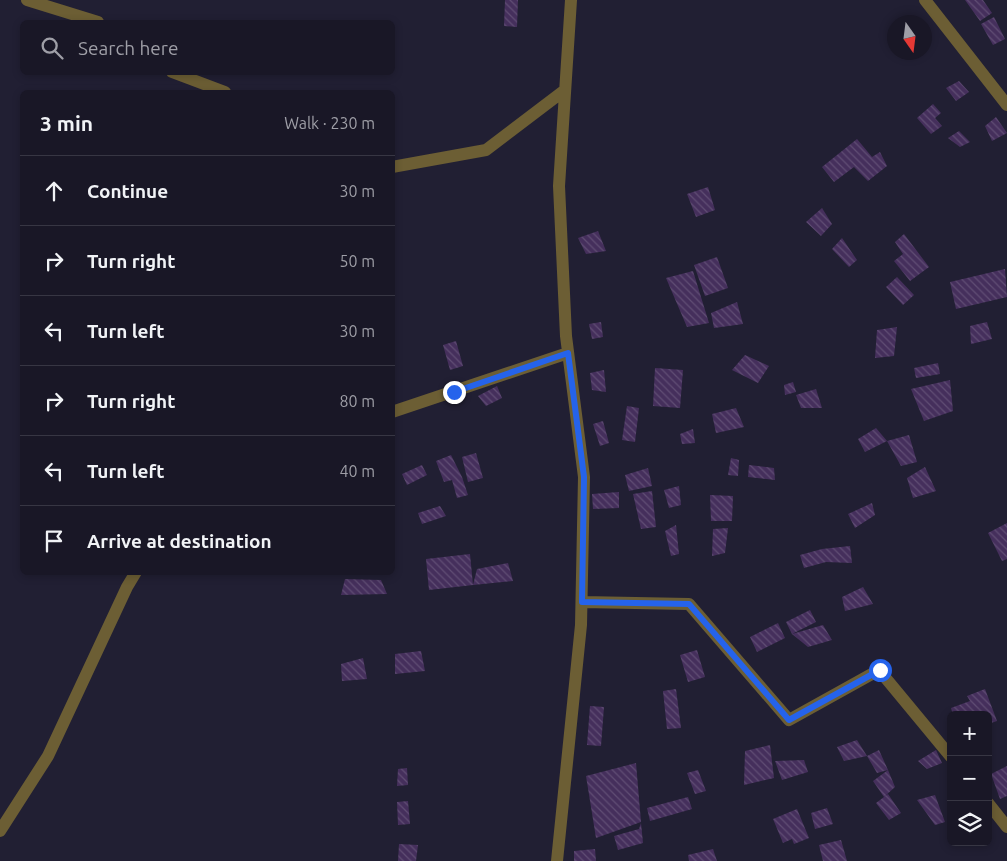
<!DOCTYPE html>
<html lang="en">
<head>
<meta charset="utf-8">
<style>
  :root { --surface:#191726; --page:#262432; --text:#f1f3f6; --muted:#9f9fa7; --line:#373643 }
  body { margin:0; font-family:Ubuntu,sans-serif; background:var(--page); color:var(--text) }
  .controls { position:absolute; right:15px; bottom:15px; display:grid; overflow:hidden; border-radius:8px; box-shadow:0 2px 8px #0003 }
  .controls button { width:45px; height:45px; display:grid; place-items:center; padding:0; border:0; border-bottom:1px solid var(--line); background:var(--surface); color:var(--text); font:25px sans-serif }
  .compass { position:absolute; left:887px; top:15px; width:45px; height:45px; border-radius:50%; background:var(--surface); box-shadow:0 2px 8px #0003; rotate:166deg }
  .stop { position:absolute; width:15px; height:15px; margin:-11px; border:4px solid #2563eb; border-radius:50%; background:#fff }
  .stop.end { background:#2563eb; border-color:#fff; box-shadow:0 1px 5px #0008 }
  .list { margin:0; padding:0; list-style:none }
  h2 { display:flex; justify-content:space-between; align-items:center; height:65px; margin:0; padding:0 20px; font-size:21px }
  h2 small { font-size:16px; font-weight:400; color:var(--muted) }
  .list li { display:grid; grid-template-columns:32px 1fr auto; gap:15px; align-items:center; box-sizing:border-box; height:70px; padding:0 20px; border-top:1px solid var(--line) }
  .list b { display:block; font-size:19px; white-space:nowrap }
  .list em { font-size:16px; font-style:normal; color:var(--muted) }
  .icon { flex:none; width:28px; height:28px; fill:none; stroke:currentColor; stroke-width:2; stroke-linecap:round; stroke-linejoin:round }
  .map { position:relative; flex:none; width:1007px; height:861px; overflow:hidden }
  .search { position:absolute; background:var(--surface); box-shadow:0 2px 8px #0003; left:20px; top:20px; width:375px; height:55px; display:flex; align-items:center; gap:12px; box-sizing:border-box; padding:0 18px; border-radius:8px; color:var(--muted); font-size:19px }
  .panel { position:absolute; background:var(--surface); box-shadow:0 2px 8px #0003; left:20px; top:90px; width:375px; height:485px; border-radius:8px }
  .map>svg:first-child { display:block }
</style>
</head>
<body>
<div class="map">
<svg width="1007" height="861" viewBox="0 0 1007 861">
  <defs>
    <pattern id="building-back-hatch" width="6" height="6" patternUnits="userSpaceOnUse" patternTransform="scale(1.25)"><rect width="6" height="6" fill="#452f5c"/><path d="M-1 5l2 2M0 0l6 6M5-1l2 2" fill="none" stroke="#604d74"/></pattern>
  </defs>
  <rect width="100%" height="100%" fill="#211f33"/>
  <path fill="url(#building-back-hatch)" d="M505 0H518L517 27 504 26Z
    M965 0H983L992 13 980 21Z
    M994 17 1005 39 993 45 981 24Z
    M959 81 969 92 956 101 946 88Z
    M933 104 941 113 935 118 942 126 931 134 917 118Z
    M996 117 1007 133 992 141 985 126Z
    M959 131 970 142 960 147 948 138Z
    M857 139 872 157 880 152 887 166 868 181 854 167 834 182 822 167Z
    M708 187 715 210 696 217 687 194Z
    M822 208 832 224 821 236 806 222Z
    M598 231 606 251 586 254 578 238Z
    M904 234 929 267 910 281 894 261 903 254 895 242Z
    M842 238 857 260 849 267 832 249Z
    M717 257 728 288 705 296 694 265Z
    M1005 269 1007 297 956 309 950 282Z
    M693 271 709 323 687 327 666 278Z
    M897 277 914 295 903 305 886 287Z
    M737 302 743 324 714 328 711 313Z
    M601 322 603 337 592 339 589 324Z
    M987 322 992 339 971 344 970 326Z
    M897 327 894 356 875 358 877 330Z
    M456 341 463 366 450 370 443 345Z
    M745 355 769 366 758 383 732 370Z
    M938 363 940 374 916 378 914 368Z
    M655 368 683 370 680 408 653 406Z
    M604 370 606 392 592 390 590 373Z
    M950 380 953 411 924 421 911 389Z
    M793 382 796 392 785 395 784 385Z
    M497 386 502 398 486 406 478 396Z
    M816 389 822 408H801L796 395Z
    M627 406 639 408 635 442 622 440Z
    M736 408 744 427 716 433 712 414Z
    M603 421 609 443 600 446 593 424Z
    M876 428 887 441 865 452 858 439Z
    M693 429 695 443 682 444 680 434Z
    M909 435 917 462 901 466 887 441Z
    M476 453 483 478 468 482 462 457Z
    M451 455 462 477 468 495 457 498 452 480 444 482 436 461Z
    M731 458 739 460 738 476 728 475Z
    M422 465 427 475 407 485 402 474Z
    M749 465 774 468 775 480 748 477Z
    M925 467 936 491 913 498 907 478Z
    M648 468 652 486 629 491 625 475Z
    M679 486 681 505 669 508 664 490Z
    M652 491 656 527 641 529 633 494Z
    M619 492V508L593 509 592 494Z
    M710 495 733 496 732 521H711Z
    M872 503 875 515 855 528 848 514Z
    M440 506 446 516 422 524 418 513Z
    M1007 523V559L1002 561 988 533Z
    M676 525 679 554 671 556 665 531Z
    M728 528 725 553 712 556 713 529Z
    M850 546 852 563 826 562 804 568 800 555 822 549Z
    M470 554 473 585 429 590 426 559Z
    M508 563 513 581 473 585 477 569Z
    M345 579 381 580 387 594 341 595Z
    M863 587 873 604 845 611 842 597Z
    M810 610 816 622 792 634 786 622Z
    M778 623 785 638 757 652 750 637Z
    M823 625 832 640 808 647 792 634Z
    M697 650 705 677 688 682 680 655Z
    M421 651 425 671 395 674V654Z
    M363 658 367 679 342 681 341 664Z
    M676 689 681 728 667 729 663 691Z
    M985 689 997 721 988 724V715H953L951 708 970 701 967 696Z
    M590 706 604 707 601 746 587 745Z
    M857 740 867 756 844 761 837 747Z
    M770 745 774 778 744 785 745 751Z
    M879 750 888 770 877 773 867 756Z
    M936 750 942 763 927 769 918 761Z
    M804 760 808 772 782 780 775 761Z
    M636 763 641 822 596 838 586 776Z
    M1007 766V796L1000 799 991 774Z
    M407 768 408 785 397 786 398 769Z
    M698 770 706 791 695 794 687 773Z
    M888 770 895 787 884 797 873 781Z
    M888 794 901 813 889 820 876 803Z
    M935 795 945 822 935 825 917 800Z
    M688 797 692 809 650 821 647 808Z
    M408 801 410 824 398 825 397 802Z
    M827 808 833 824 815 829 811 813Z
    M797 809 809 838 794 844 792 839 783 843 773 819Z
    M641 823 643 843 618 850 614 836 639 829Z
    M841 840 847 861H823L819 845Z
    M399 844 418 845 416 861H398Z
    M595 849 596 861H574V851Z
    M713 849 717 861H689L688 855Z"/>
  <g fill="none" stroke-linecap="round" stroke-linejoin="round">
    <path stroke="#6c5e34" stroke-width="12" d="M27 0 98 22
      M925 0 1007 105
      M172 72 225 92
      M392 167 486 150 565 90
      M392 412 568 353
      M582 602 689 604 789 720 879 670 951 757
      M988 803 1007 827
      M0 831 48 756 127 587 136 572
      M557 861 581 625 584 477 566 336 559 186 571 0"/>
  </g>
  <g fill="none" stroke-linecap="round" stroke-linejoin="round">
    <path stroke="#2563eb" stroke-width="6" d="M454 392 568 353 584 477 582 602 689 604 789 720 880 670"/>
  </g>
</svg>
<div class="controls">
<button>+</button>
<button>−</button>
<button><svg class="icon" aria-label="layers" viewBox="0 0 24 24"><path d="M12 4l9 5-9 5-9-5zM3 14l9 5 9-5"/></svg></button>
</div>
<svg class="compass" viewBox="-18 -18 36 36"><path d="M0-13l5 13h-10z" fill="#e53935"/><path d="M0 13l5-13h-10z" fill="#9f9fa7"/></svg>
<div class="stop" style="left:880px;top:670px"></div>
<div class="stop end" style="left:454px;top:392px"></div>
<div class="search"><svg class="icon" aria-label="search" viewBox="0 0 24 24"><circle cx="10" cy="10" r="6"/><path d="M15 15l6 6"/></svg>Search here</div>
<section class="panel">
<h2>3 min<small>Walk · 230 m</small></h2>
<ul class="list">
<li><svg class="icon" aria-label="ahead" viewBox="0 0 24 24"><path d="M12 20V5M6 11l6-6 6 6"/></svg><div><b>Continue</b></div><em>30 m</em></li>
<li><svg class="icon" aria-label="right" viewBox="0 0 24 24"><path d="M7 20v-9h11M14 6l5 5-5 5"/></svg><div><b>Turn right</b></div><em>50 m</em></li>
<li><svg class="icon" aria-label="left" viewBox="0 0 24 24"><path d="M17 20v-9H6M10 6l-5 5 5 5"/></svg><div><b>Turn left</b></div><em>30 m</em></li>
<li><svg class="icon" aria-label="right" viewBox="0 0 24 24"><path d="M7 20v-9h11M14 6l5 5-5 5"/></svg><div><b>Turn right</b></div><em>80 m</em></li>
<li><svg class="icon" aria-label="left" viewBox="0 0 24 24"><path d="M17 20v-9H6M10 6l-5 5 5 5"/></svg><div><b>Turn left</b></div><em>40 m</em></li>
<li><svg class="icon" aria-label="arrive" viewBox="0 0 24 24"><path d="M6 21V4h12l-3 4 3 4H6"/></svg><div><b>Arrive at destination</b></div></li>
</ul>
</section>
</div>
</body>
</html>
